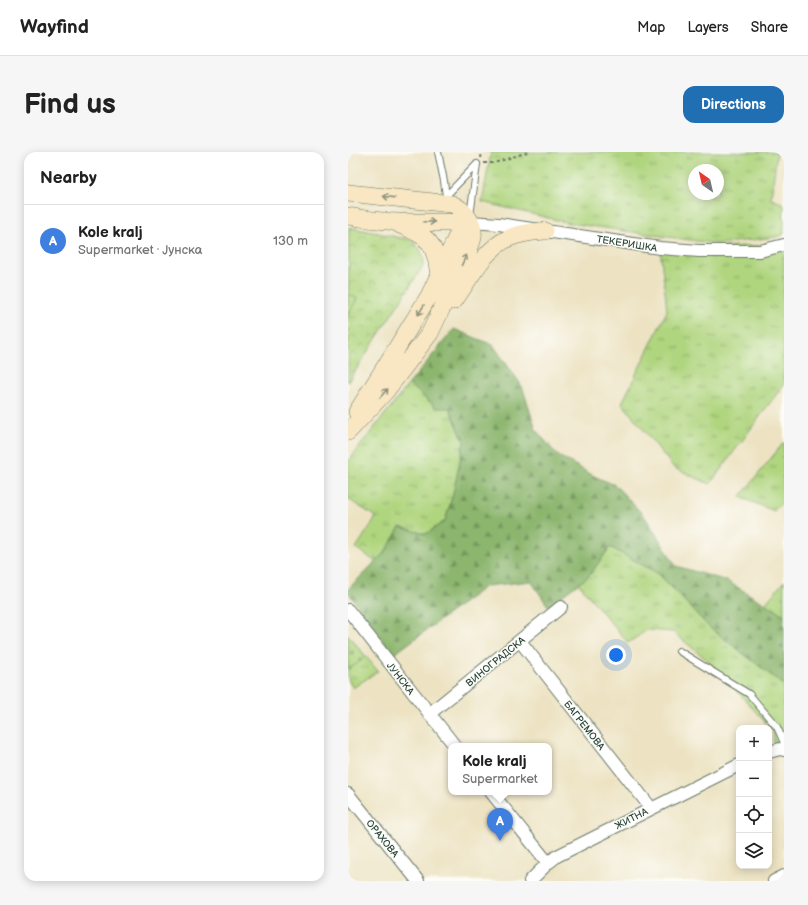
<!DOCTYPE html>
<html lang="en">
<head>
<meta charset="utf-8">
<style>
  :root { --surface:#fff; --page:#f6f6f6; --text:#222; --muted:#767676; --line:#e0e0e0; --accent:#1f6fb2 }
  body { margin:0; font-family:"Balsamiq Sans",sans-serif; background:var(--page); color:var(--text) }
  .controls { position:absolute; right:12px; bottom:12px; display:grid; overflow:hidden; border-radius:8px; box-shadow:0 2px 10px #0003 }
  .controls button { width:36px; height:36px; display:grid; place-items:center; padding:0; border:0; border-bottom:1px solid var(--line); background:var(--surface); color:var(--text); font:20px sans-serif }
  .compass { position:absolute; left:340px; top:12px; width:36px; height:36px; border-radius:50%; background:var(--surface); box-shadow:0 2px 10px #0003; rotate:326deg }
  .you { position:absolute; left:268px; top:503px; width:14px; height:14px; margin:-10px; border:3px solid #fff; border-radius:50%; background:#1a73e8; box-shadow:0 0 0 6px #1a73e833 }
  .badge { display:grid; place-items:center; width:26px; height:26px; border-radius:50%; background:var(--accent); color:#fff; font-size:13px; font-weight:700 }
  .pin { position:absolute; translate:-50% -33px; filter:drop-shadow(0 1px 2px #0008) }
  .pin::after { content:''; position:absolute; top:21px; width:14px; height:12px; background:inherit; clip-path:polygon(0 0,100% 0,50% 100%) }
  .popup { position:absolute; left:100px; top:591px; width:104px; height:52px; box-sizing:border-box; display:grid; place-content:center; border-radius:8px; background:var(--surface); filter:drop-shadow(0 1px 3px #0005); font-size:13px; white-space:nowrap; color:var(--muted) }
  .popup b { font-size:15px; color:var(--text) }
  .popup::after { content:''; position:absolute; left:50%; top:100%; margin-left:-8px; border:8px solid transparent; border-top-color:var(--surface) }
  .list { margin:0; padding:0; list-style:none }
  h2 { display:flex; justify-content:space-between; align-items:center; height:52px; margin:0; padding:0 16px; font-size:17px }
  h2 small { font-size:13px; font-weight:400; color:var(--muted) }
  .list li { display:grid; grid-template-columns:26px 1fr auto; gap:12px; align-items:center; box-sizing:border-box; height:72px; padding:0 16px; border-top:1px solid var(--line) }
  .list b { display:block; font-size:15px; white-space:nowrap }
  .list p { margin:0; font-size:13px; white-space:nowrap; color:var(--muted) }
  .list em { font-size:13px; font-style:normal; color:var(--muted) }
  .icon { flex:none; width:22px; height:22px; fill:none; stroke:currentColor; stroke-width:2; stroke-linecap:round; stroke-linejoin:round }
  .map { position:relative; flex:none; width:436px; height:729px; overflow:hidden; border-radius:12px }
  header { display:flex; align-items:center; gap:24px; box-sizing:border-box; height:56px; padding:0 20px; background:var(--surface); border-bottom:1px solid var(--line) }
  header strong { font-size:19px }
  nav { display:flex; gap:22px; margin-inline-start:auto; font-size:14px }
  .intro { display:flex; align-items:center; justify-content:space-between; box-sizing:border-box; height:96px; padding:0 24px }
  h1 { margin:0; font-size:28px }
  .button { padding:10px 18px; border-radius:12px; background:var(--accent); color:#fff; font-size:14px; font-weight:700 }
  main { display:flex; gap:24px; padding:0 24px }
  aside { flex:1; background:var(--surface); border-radius:12px; box-shadow:0 2px 10px #0003 }
  .map>svg:first-child { display:block }
</style>
</head>
<body>
<header>
<strong>Wayfind</strong>
<nav><a>Map</a><a>Layers</a><a>Share</a></nav>
</header>
<div class="intro"><h1>Find us</h1><a class="button">Directions</a></div>
<main>
<aside>
<h2>Nearby<small></small></h2>
<ul class="list">
<li><span class="badge" style="background:#3f7fe0">A</span><div><b>Kole kralj</b><p>Supermarket · Јунска</p></div><em>130 m</em></li>
</ul>
</aside>
<div class="map">
<svg width="436" height="729" viewBox="0 0 436 729">
  <defs>
    <pattern id="grass-tufts" width="24" height="20" patternUnits="userSpaceOnUse"><rect width="24" height="20" fill="#b0d57f"/><path d="M3 7l-1-3M5 7V3M7 7l1-3M15 17l-1-3M17 17v-4M19 17l1-3" fill="none" stroke="#8fae69"/></pattern>
    <pattern id="forest-firs" width="22" height="20" patternUnits="userSpaceOnUse"><rect width="22" height="20" fill="#8cb66e"/><path d="M5 1l3.5 6h-7zM16 11l3.5 6h-7z" fill="#72955b"/></pattern>
    <pattern id="cemetery-stones" width="16" height="16" patternUnits="userSpaceOnUse"><rect width="16" height="16" fill="#b0d57f"/><path d="M2 7V4a2 2 0 0 1 4 0v3zM10 15v-3a2 2 0 0 1 4 0v3z" fill="#8fae69"/></pattern>
    <pattern id="park-crowns" width="20" height="18" patternUnits="userSpaceOnUse"><rect width="20" height="18" fill="#b0d57f"/><path d="M2 6a3 3 0 1 1 6 0M12 15a3 3 0 1 1 6 0" fill="none" stroke="#8fae69"/></pattern>
  </defs>
  <rect width="100%" height="100%" fill="#fdfcf7"/>
  <filter id="ink" filterUnits="userSpaceOnUse"><feTurbulence type="fractalNoise" baseFrequency=".025" numOctaves="2"/><feDisplacementMap in="SourceGraphic" scale="8" xChannelSelector="R" yChannelSelector="G"/><feConvolveMatrix kernelMatrix="1 2 1 2 8 2 1 2 1" color-interpolation-filters="sRGB"/></filter>
  <filter id="wash" filterUnits="userSpaceOnUse"><feTurbulence type="fractalNoise" baseFrequency=".012" numOctaves="4" result="noise"/><feDisplacementMap in="SourceGraphic" scale="16" xChannelSelector="R" yChannelSelector="G"/><feGaussianBlur stdDeviation="0.9" result="paint"/><feColorMatrix in="noise" values="0 0 0 0 0 0 0 0 0 0 0 0 0 0 0 0 0 1.4 0 .05"/><feComposite in="paint" operator="in"/></filter>
  <g filter="url(#wash)">
    <rect width="100%" height="100%" fill="#ede3c3"/>
    <path fill="url(#grass-tufts)" stroke="#68895a" fill-rule="evenodd" d="M143 0H429L423 47 436 52V82L428 85 370 92 221 71 134 50ZM346 18H370V42H346Z
      M436 93V232L362 332 326 316 274 251 319 159 312 96Z
      M61 232 89 256H102L116 290 105 342 97 369 78 382 52 375 38 399 28 410 8 396 28 365 0 347V309Z
      M436 290V348L426 359 392 345Z
      M262 395 311 422 361 475 436 533V591H426L425 579 399 550 358 507 325 480 299 478 280 491 230 431 241 424Z
      M436 429V463L417 452Z
      M0 483 30 519 5 536 0 528Z"/>
    <path fill="url(#forest-firs)" stroke="#567a51" d="M106 177 145 193 174 234 188 278 209 303 246 324 267 333 297 365 328 414 379 429 436 463V533L361 475 311 422 262 395 241 424 200 454 183 429 138 434 45 503 0 440V437L38 399 52 375 78 382 97 369 105 342 116 290 102 256H89L61 232Z"/>
    <path fill="url(#cemetery-stones)" stroke="#68895a" d="M0 483 17 504 9 512 0 517Z"/>
    <path fill="url(#park-crowns)" stroke="#68895a" d="M1 75 63 88 71 96 76 105 75 114 0 230Z"/>
    <path fill="#b0d57f" stroke="#68895a" d="M0 142 9 146 0 164Z"/>
  </g>
  <g filter="url(#ink)">
    <g fill="none" stroke-linecap="round" stroke-linejoin="round">
      <defs>
        <path id="lane" d="M90 0 96 29 98 44
          M94 48 129 12
          M122 64 129 12
          M331 499 401 542 429 575 436 591"/>
        <path id="street" d="M122 70 151 72 312 96 351 99H412L436 93
          M0 458 107 594
          M172 489 303 656
          M81 562 213 455
          M421 600 432 597 436 598
          M143 640 200 711
          M0 642 70 729
          M182 729 200 711 209 704 391 613
          M426 729 436 724"/>
        <path id="secondary" d="M0 41 104 52C116 57 127 71 125 85 124 91 121 97 119 103L82 181 37 240 0 280
          M0 64C40 72 82 71 122 70
          M50 72C82 86 87 89 91 124
          M106 149C121 128 136 97 161 86 172 81 185 80 197 79
          M9 260 81 144 110 82 115 76 122 70"/>
      </defs>
      <use href="#lane" stroke="#677766" stroke-width="8"/>
      <use href="#street" stroke="#677766" stroke-width="14"/>
      <use href="#secondary" stroke="#677766" stroke-width="18"/>
      <path stroke="#677766" stroke-width="2" stroke-dasharray="3 3" stroke-linecap="butt" d="M133 6 134 0
        M136 11H146L180 0"/>
      <use href="#lane" stroke="#fff" stroke-width="6"/>
      <use href="#street" stroke="#fff" stroke-width="12"/>
      <use href="#secondary" stroke="#f9e7c3" stroke-width="17"/>
    </g>
    <defs><path id="oneway-shaft" d="M-6 0H5M1.5-3L5.5 0L1.5 3" fill="none" stroke-width="1.6" stroke-linecap="round" stroke-linejoin="round"/></defs>
    <g stroke="#8c927c">
      <use href="#oneway-shaft" transform="translate(41 45) rotate(-174)"/>
      <use href="#oneway-shaft" transform="translate(81 70) rotate(2)"/>
      <use href="#oneway-shaft" transform="translate(116 108) rotate(-65)"/>
      <use href="#oneway-shaft" transform="translate(73 158) rotate(121)"/>
      <use href="#oneway-shaft" transform="translate(36 241) rotate(-48)"/>
    </g>
  </g>
  <g text-anchor="middle" stroke-width="3" stroke-linejoin="round" paint-order="stroke">
    <g font-size="10" fill="#1f3d34" stroke="#fdfcf7">
      <text transform="translate(279 91) rotate(9)" y="4">ТЕКЕРИШКА</text>
      <text transform="translate(147 509) rotate(-39)" y="4">ВИНОГРАДСКА</text>
      <text transform="translate(53 526) rotate(52)" y="4">ЈУНСКА</text>
      <text transform="translate(237 573) rotate(52)" y="4">БАГРЕМОВА</text>
      <text transform="translate(283 666) rotate(-27)" y="4">ЖИТНА</text>
      <text transform="translate(35 686) rotate(51)" y="4">ОРАХОВА</text>
    </g>
  </g>
</svg>
<div class="controls">
<button>+</button>
<button>−</button>
<button><svg class="icon" aria-label="locate" viewBox="0 0 24 24"><circle cx="12" cy="12" r="6"/><path d="M12 2v4M12 18v4M2 12h4M18 12h4"/></svg></button>
<button><svg class="icon" aria-label="layers" viewBox="0 0 24 24"><path d="M12 4l9 5-9 5-9-5zM3 14l9 5 9-5"/></svg></button>
</div>
<svg class="compass" viewBox="-18 -18 36 36"><path d="M0-13l5 13h-10z" fill="#e53935"/><path d="M0 13l5-13h-10z" fill="#767676"/></svg>
<div class="you"></div>
<div class="pin badge" style="left:152px;top:689px;background:#3f7fe0">A</div>
<div class="popup"><b>Kole kralj</b>Supermarket</div>
</div>
</main>
</body>
</html>
